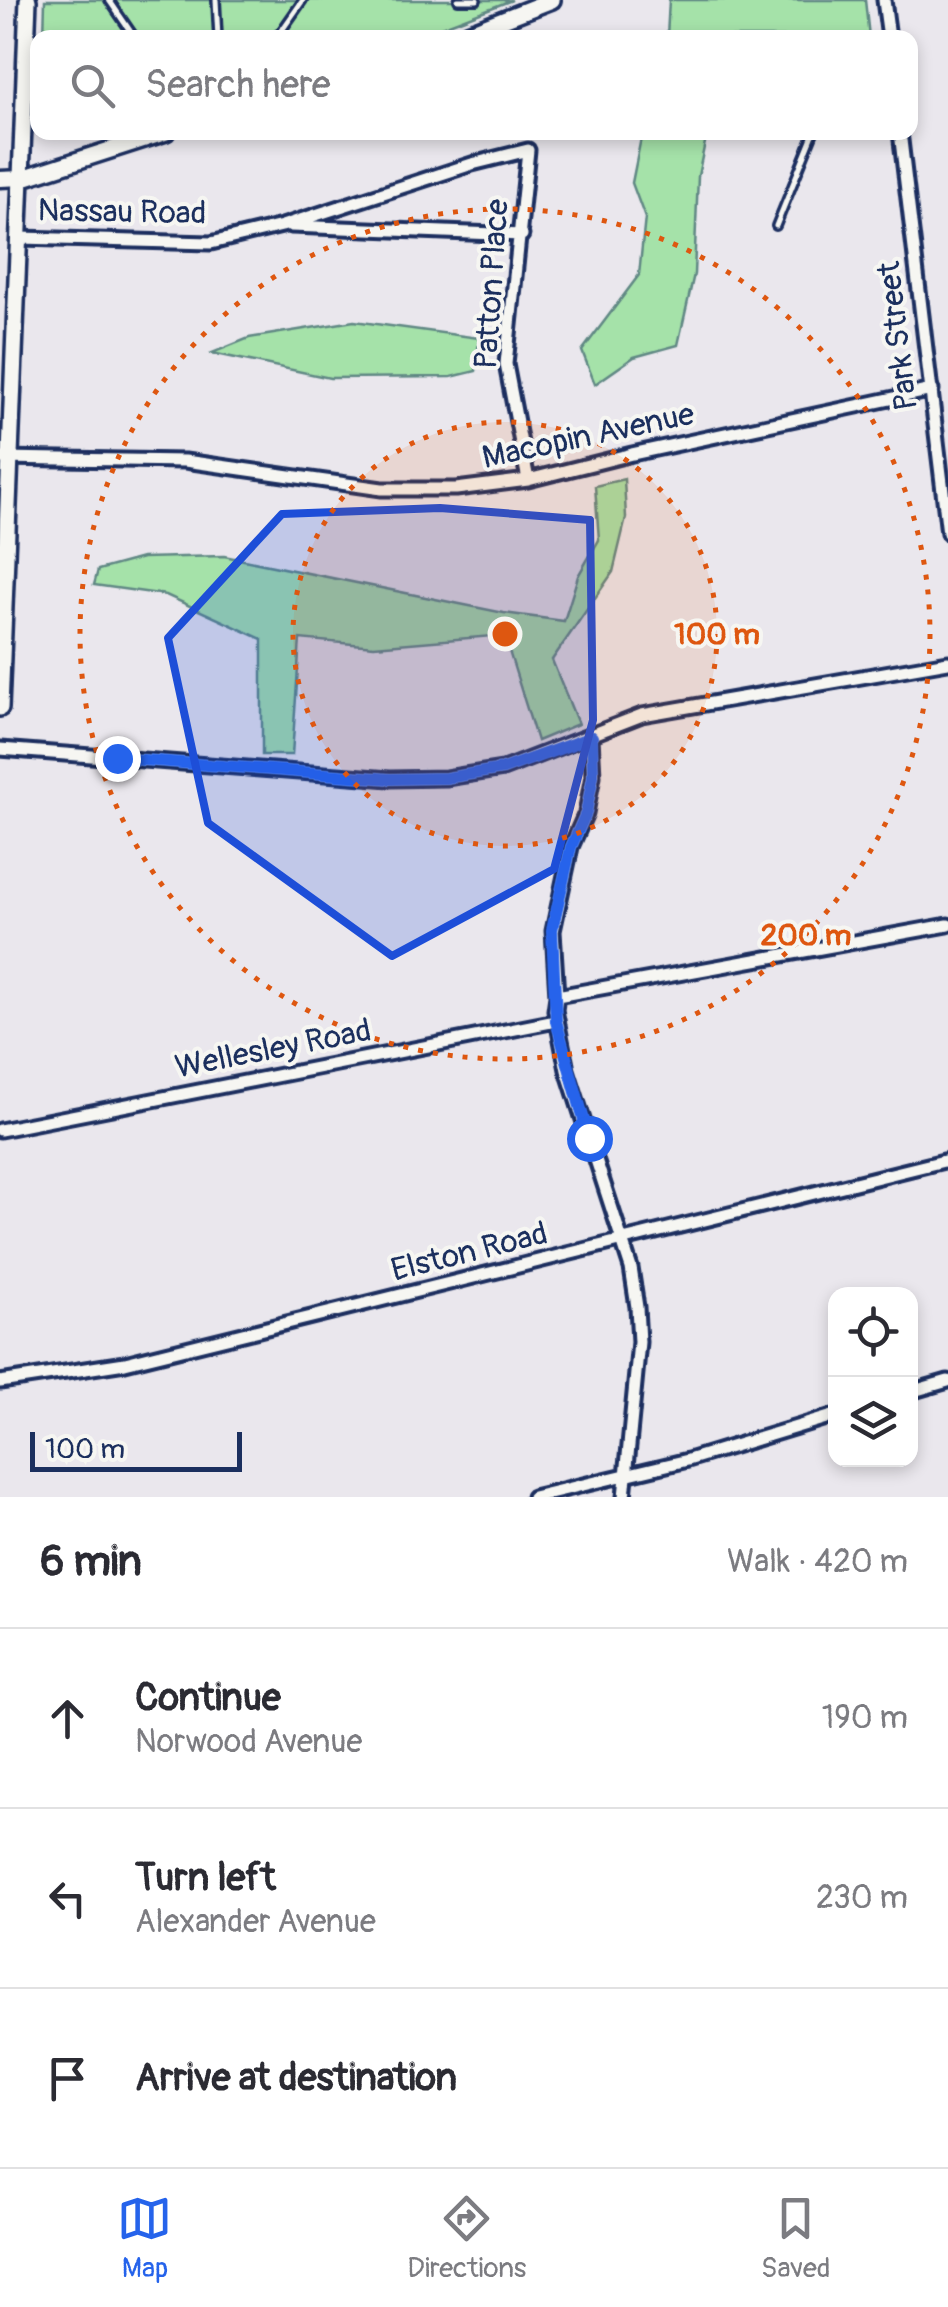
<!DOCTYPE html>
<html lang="en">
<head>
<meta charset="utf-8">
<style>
  :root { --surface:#fff; --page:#f2f2f3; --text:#2b2b33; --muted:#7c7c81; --line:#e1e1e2; --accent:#2563eb }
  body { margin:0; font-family:Pangolin,sans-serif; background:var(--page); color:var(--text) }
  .controls { position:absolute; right:30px; bottom:30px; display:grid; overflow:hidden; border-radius:20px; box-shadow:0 5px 15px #0003 }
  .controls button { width:90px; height:90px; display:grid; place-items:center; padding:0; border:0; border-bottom:2px solid var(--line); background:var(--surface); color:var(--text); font:50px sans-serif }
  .scale { position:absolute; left:30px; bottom:25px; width:212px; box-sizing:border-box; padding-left:10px; border:5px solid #1b2f5e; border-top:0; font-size:28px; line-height:35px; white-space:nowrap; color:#1b2f5e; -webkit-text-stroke:8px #f6f6f2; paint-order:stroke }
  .stop { position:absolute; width:30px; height:30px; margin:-22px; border:8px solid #2563eb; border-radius:50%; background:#fff }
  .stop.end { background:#2563eb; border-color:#fff; box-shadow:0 2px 10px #0008 }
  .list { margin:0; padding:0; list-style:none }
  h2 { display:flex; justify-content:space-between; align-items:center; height:130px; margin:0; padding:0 40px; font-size:42px }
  h2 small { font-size:32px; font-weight:400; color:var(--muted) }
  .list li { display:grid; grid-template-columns:65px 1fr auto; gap:30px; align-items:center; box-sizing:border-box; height:180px; padding:0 40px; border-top:2px solid var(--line) }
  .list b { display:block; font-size:38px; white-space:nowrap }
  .list p { margin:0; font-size:32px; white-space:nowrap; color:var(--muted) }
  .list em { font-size:32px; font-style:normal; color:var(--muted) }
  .icon { flex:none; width:55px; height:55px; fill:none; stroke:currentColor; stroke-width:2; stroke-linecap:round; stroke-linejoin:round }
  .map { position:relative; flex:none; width:948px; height:1497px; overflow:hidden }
  .search { position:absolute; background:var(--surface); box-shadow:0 5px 15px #0003; left:30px; right:30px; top:30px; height:110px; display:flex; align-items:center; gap:25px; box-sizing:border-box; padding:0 35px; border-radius:20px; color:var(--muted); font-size:38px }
  .sheet { height:670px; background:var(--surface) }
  nav { display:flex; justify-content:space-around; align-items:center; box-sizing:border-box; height:140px; border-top:2px solid var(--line); background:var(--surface); font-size:28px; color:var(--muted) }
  nav a { display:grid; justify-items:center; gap:5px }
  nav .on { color:var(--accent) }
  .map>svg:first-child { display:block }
</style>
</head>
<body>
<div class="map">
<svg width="948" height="1497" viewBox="0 0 948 1497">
  <rect width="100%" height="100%" fill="#eae7ed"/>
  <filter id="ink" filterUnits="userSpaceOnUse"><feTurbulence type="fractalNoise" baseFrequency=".01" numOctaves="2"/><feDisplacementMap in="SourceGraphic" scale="20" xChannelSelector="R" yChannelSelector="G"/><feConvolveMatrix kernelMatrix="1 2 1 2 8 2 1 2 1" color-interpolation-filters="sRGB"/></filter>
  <g filter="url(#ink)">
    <path fill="#a5e2a9" stroke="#608884" stroke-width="2.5" d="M45 0H512L415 37 44 38Z
      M669 0H865L869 37H667Z
      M642 133H707L698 176 694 274 678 345 634 357 595 384 582 351 639 275 645 218 632 183Z
      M354 321 479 338 476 371 451 377 330 378 212 353 249 338Z
      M624 479 626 518 613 572 552 660 578 724 537 741 504 635 374 646 300 639 292 755H262V639L166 595 94 585 98 570 142 558 224 556 504 613 564 621 578 576 599 540 595 486Z"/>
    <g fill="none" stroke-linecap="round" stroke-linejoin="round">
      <defs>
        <path id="service" d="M109 0 135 38
          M216 0 218 38
          M458 0H477
          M273 38 280 33 303 0
          M776 226 814 132"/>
        <path id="minor" d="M884 0 889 38
          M900 132 948 533
          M291 226 522 235
          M20 238 211 243 282 226 472 164 528 150 506 364 528 480
          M0 458 185 461 382 489H456L528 480 632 454 932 390
          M591 737 593 776 586 813 571 847 553 931 557 996 555 1010 567 1070 631 1268 637 1307 639 1342 624 1497
          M0 749 390 779 446 778 503 769 642 715 948 662
          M557 996 948 925
          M0 1130 556 1021
          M0 1382 125 1363 948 1160
          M910 1392 948 1381
          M533 1497 688 1460 836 1415"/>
        <path id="tertiary" d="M0 179 23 178"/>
        <path id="secondary" d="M455 38 552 0
          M23 178 166 132
          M0 708 28 0"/>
      </defs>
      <use href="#service" stroke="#1b2f5e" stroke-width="12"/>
      <use href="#minor" stroke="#1b2f5e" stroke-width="19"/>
      <use href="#tertiary" stroke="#1b2f5e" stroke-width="21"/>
      <use href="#secondary" stroke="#1b2f5e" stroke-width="22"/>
      <use href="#service" stroke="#f6f6f2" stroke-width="5"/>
      <use href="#minor" stroke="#f6f6f2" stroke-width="11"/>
      <use href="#tertiary" stroke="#f6f6f2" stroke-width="14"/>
      <use href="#secondary" stroke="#f6f6f2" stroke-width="15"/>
    </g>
  </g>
  <g fill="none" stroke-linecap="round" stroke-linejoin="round" filter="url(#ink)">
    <path stroke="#2563eb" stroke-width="12" d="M117 758 390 779 446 778 503 769 592 737 593 776 586 813 571 847 552 930 556 1021 589 1138"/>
  </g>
  <path fill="#1d4ed8" fill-opacity="0.2" stroke="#1d4ed8" stroke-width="8" stroke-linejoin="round" d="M440 508 590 520 593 720 554 869 392 956 208 823 168 638 282 514Z"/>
  <circle cx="505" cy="634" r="212" fill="#de5710" fill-opacity=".12"/>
  <g fill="none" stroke="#de5710" stroke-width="5" stroke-dasharray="5 10">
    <circle cx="505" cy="634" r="212"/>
    <circle cx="505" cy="634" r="425"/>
  </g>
  <g text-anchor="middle" stroke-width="8" stroke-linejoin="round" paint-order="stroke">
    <g font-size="32" fill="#1b2f5e" stroke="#f6f6f2">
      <text transform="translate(122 211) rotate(1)" y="11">Nassau Road</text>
      <text transform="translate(491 284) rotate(-86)" y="11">Patton Place</text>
      <text transform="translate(897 336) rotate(-97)" y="11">Park Street</text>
      <text transform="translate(588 435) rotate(-12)" y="11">Macopin Avenue</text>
      <text transform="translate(273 1048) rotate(-11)" y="11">Wellesley Road</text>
      <text transform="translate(469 1251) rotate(-14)" y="11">Elston Road</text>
    </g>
  </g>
  <circle cx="505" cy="634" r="15" fill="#de5710" stroke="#f6f6f2" stroke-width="5"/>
  <g font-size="30" text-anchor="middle" font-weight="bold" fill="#de5710" stroke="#f6f6f2" stroke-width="8" stroke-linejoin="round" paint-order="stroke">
    <text x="717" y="644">100 m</text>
    <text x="806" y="945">200 m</text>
  </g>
</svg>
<div class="controls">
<button><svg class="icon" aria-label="locate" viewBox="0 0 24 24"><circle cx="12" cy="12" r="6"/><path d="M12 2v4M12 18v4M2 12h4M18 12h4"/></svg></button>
<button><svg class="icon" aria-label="layers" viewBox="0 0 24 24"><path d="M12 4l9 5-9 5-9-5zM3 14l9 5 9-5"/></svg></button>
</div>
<div class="scale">100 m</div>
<div class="stop" style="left:589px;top:1138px"></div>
<div class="stop end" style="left:117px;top:758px"></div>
<div class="search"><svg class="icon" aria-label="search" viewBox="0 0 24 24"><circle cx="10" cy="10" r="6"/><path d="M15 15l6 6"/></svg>Search here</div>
</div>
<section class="sheet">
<h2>6 min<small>Walk · 420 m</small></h2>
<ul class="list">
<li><svg class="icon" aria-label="ahead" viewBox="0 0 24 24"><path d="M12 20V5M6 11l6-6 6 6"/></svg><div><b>Continue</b><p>Norwood Avenue</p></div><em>190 m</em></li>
<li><svg class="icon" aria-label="left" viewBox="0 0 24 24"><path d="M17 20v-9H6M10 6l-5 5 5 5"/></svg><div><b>Turn left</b><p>Alexander Avenue</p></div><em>230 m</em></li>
<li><svg class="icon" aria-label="arrive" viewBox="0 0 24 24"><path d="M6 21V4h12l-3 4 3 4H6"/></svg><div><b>Arrive at destination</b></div></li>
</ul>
</section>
<nav>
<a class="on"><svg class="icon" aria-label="map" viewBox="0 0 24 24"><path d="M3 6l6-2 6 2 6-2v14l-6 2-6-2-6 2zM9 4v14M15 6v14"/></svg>Map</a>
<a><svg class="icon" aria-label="directions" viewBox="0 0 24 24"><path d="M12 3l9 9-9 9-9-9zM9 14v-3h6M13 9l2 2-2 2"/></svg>Directions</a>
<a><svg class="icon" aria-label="saved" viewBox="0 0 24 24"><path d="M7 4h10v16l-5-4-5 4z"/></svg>Saved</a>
</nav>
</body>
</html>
